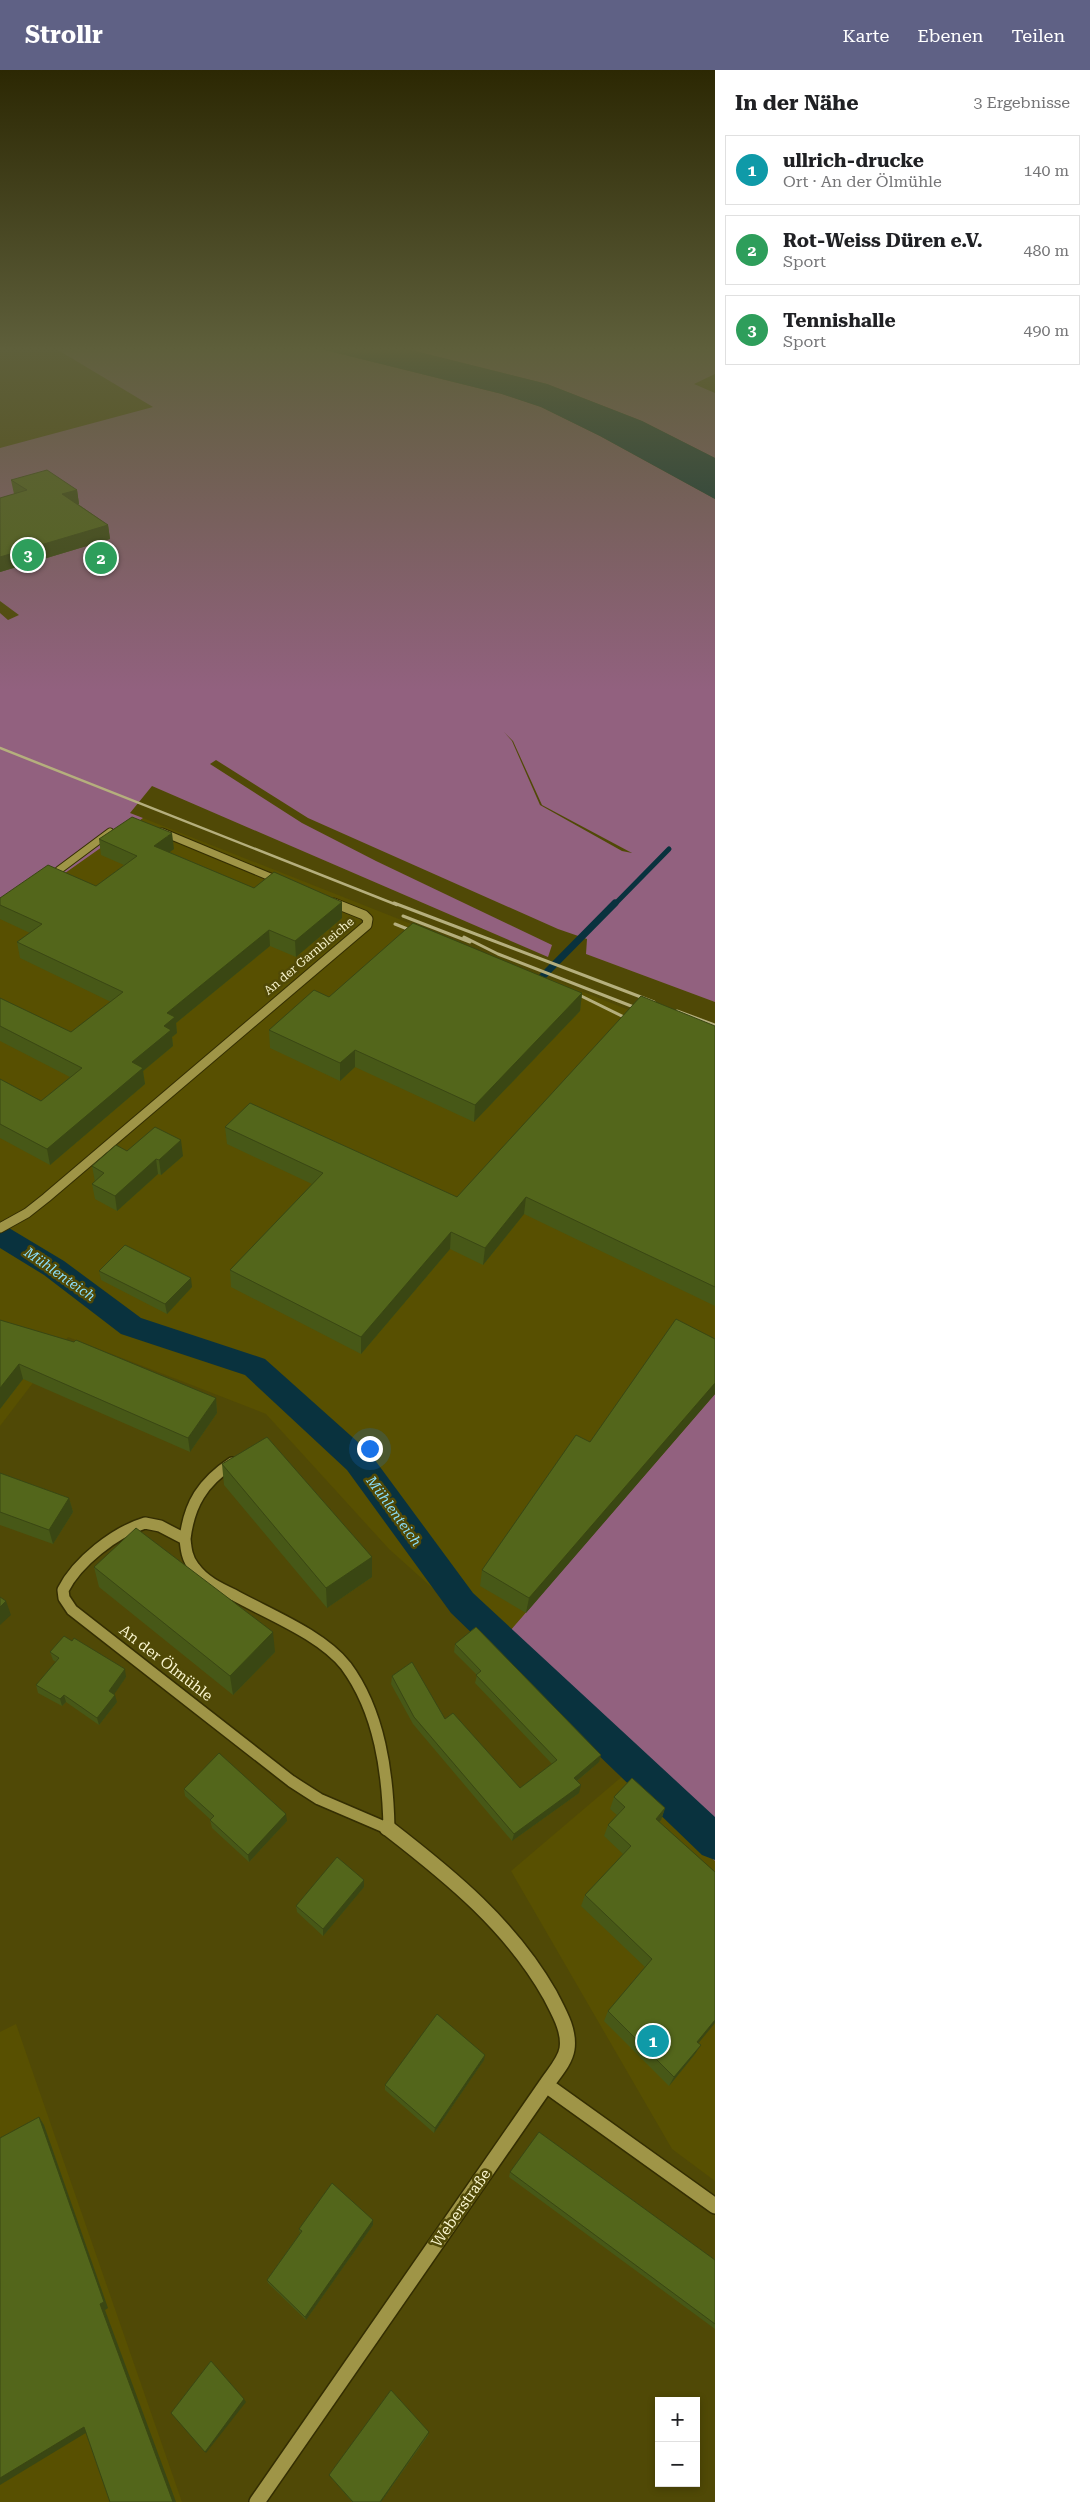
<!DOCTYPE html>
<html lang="de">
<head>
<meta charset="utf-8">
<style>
  :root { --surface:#fff; --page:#f6f6f6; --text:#202124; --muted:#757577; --line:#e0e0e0; --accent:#5f6185 }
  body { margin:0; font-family:"Roboto Serif",serif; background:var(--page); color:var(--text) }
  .controls { position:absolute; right:15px; bottom:15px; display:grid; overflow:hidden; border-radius:0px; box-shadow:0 2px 8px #0003 }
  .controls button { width:45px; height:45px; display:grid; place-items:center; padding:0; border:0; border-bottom:1px solid var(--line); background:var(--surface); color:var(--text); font:25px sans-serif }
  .you { position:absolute; left:369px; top:1378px; width:18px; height:18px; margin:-12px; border:4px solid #fff; border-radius:50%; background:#1a73e8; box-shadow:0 0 0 8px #1a73e833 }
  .badge { display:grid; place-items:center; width:32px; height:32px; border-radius:50%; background:var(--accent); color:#fff; font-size:16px; font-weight:700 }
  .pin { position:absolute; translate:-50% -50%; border:2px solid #fff; box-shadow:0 1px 5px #0006 }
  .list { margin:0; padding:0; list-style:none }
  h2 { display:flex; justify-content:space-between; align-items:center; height:65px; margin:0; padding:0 20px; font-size:21px }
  h2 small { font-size:16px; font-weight:400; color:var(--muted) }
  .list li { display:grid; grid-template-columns:32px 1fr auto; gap:15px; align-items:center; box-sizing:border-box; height:70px; margin:0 10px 10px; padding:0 10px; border:1px solid var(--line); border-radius:0px }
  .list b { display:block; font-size:19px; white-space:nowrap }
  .list p { margin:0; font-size:16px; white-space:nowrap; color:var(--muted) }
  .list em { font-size:16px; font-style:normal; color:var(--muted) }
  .map { position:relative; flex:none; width:715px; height:2432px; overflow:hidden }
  header { display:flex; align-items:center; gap:30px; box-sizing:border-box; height:70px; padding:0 25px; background:var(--accent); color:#fff }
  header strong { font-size:24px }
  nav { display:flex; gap:28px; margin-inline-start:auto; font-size:18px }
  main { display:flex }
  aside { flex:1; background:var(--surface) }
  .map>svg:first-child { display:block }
</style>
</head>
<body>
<header>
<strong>Strollr</strong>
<nav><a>Karte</a><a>Ebenen</a><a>Teilen</a></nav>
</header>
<main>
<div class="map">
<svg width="715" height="2432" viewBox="0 0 715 2432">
  <rect width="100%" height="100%" fill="#504906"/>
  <path fill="#585001" d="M143 748 715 974V1324L497 1576 389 1479 266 1344 68 1267 0 1356V849Z
    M625 1704 715 1791V2111L672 2079 511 1801Z
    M16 1954 182 2432H0V1962Z"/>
  <path fill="#92617f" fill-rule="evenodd" d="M58 280H325L502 324 541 337 600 366 715 429V932L586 884 587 869 558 859 308 748 216 690 210 694 302 753 376 791 552 875 548 887 152 716 130 743 143 748 0 849V543L8 550 19 545 0 531V378L153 337ZM504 662 513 671 542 735 632 783 622 781 540 735 512 671Z
    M411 280H715V304L694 314 715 323V388L642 351 547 314Z
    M715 1324V1791L497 1576Z"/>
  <path fill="#09323e" d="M325 280H411L547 314 642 351 715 388V429L600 366 541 337 502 324Z"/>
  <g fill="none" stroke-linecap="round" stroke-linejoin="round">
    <path stroke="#09323e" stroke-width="5" d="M614 835 669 779"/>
    <path stroke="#09323e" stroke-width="7" d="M542 907 615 833"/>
    <path fill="#09323e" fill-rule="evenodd" d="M0 1155 9 1158 64 1191 141 1248 265 1289 369 1382 473 1523 715 1747V1790L702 1785 451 1543 347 1400 245 1305 121 1264 44 1205 0 1178Z"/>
    <defs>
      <path id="minor-far3" d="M162 762 280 811
        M59 800 110 762
        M330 832 337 835"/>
      <path id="minor-far2" d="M0 1158 27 1143 46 1128 367 855 368 849 364 845 334 833"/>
      <path id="minor-far1" d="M145 1453 160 1456 185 1469C186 1479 187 1489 194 1497 204 1511 219 1518 234 1525 268 1544 322 1565 346 1596 380 1642 388 1704 389 1759L319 1729 291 1711 72 1540 64 1528 63 1520C77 1492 115 1462 145 1453Z
        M185 1469C189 1434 203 1412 232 1393"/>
      <path id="minor" d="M387 1758 389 1759
        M546 2015 715 2136
        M257 2432 546 2015C553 2004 565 1992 567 1979 570 1960 558 1941 550 1925 511 1856 451 1807 389 1759"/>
    </defs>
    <use href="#minor-far3" stroke="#342e02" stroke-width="9"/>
    <use href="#minor-far2" stroke="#342e02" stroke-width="11"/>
    <use href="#minor-far1" stroke="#342e02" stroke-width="14"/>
    <use href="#minor" stroke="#342e02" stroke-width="18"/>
    <use href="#minor-far3" stroke="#9f9547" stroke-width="7"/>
    <use href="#minor-far2" stroke="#9f9547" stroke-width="9"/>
    <use href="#minor-far1" stroke="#9f9547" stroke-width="11"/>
    <use href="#minor" stroke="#9f9547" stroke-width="15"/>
    <path stroke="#b5af7d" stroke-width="2.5" d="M0 678 397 835"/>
    <path stroke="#b5af7d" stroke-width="3" d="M394 833 654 932
      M403 846 470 872
      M395 854 420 864
      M464 867 498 884 644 941
      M569 920 632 951
      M677 941 715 955"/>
  </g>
  <path fill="#475817" d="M11 410 77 420 79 434H78L108 455 110 469 0 502V428L14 424Z
    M99 769 174 779 169 782 254 818 342 832V848L296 887 270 876 176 953 177 963 172 967 173 976 143 1001 145 1014 50 1095 0 1068V1009L41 1031 70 1007 0 971V928L71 962 111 932 20 888 17 872 30 863 0 849V828L96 816 124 795 101 785Z
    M582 923 580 941 474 1052 355 997 340 1011 270 978 269 960Z
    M715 956V1236L524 1144 483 1195 450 1179 361 1284 231 1217 230 1200 312 1114 227 1074 225 1057 457 1127Z
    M127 1081 183 1086 161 1105 158 1104 117 1141 95 1129 92 1114 95 1112 92 1096Z
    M99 1201 192 1217 167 1244 101 1210Z
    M0 1250 216 1328 217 1343 190 1382 23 1309 0 1339Z
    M576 1365 526 1543 480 1516 482 1500Z
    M222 1394 372 1487V1507L327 1538 224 1415Z
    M0 1403 69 1428 73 1442 53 1474 0 1455Z
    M94 1497 275 1582 233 1625 99 1517Z
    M455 1574 599 1692 577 1711 579 1723 512 1771 413 1654 391 1614 392 1606 445 1649 520 1718 552 1694 475 1613 477 1605 454 1582Z
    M50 1582 126 1607 114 1624 117 1632 99 1655 66 1632 62 1636 38 1623 36 1615 56 1592 53 1590Z
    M184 1719 287 1751 249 1792 212 1758 210 1750H211L185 1726Z
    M614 1727 665 1738 661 1750 659 1752 698 1973 695 1984 669 2016 604 1951 608 1941 645 1897 581 1836 585 1825 623 1784 604 1766 608 1755 617 1745 610 1739Z
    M364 1810V1817L323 1866 297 1842 296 1836Z
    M484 1990 434 2063 385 2020V2015Z
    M510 2102 715 2190V2259L509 2107Z
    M373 2150V2155L306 2250 268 2213 267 2210 300 2163 299 2159Z
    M429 2364 381 2432H352L330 2406 329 2405Z"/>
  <path fill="#3a4713" d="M77 420 79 434 64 438 62 424Z
    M108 455 110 469 0 502V487Z
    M172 763 174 779 156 792 154 776Z
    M342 832V848L296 887 295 871Z
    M269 860 270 876 176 953 177 963 172 967 173 976 143 1001 145 1014 50 1095 47 1079 132 992 164 956 167 943Z
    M582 923 580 941 474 1052 475 1035Z
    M355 980V997L340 1011V993Z
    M181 1070 183 1086 161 1105 159 1090Z
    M156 1089 158 1104 117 1141 115 1126Z
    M526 1127 524 1144 483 1195 485 1178Z
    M451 1162 450 1179 361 1284V1267Z
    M191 1208 192 1217 167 1244 165 1234Z
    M19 1294 23 1309 0 1339V1318Z
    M715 1313V1324L526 1543 529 1528Z
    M216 1328 217 1343 190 1382 188 1368Z
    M69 1428 73 1442 53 1474 49 1460Z
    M372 1487V1507L327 1538 326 1518Z
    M6 1531 11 1545 0 1555V1537Z
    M273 1562 275 1582 233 1625 230 1606Z
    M125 1599 126 1607 111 1629 109 1621Z
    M64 1625 66 1632 62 1636 60 1629Z
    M115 1625 117 1632 99 1655 97 1648Z
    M601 1685 599 1692 572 1715 574 1708Z
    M581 1715 579 1723 512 1771 514 1764Z
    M665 1738 661 1750 651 1760 656 1749Z
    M286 1744 287 1751 249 1792 248 1785Z
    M364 1810V1817L323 1866V1859Z
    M715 1950V1953L692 1981 697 1972Z
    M701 1975 695 1984 669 2016 674 2007Z
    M485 1985 484 1990 434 2063 435 2058Z
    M39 2047 44 2055 108 2238 105 2240 176 2432H173L100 2234Z
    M373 2150V2155L306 2250 305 2247Z
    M244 2329 246 2332 206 2383 205 2382Z
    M84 2357 89 2361 0 2415V2408Z
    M429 2362 381 2432H380Z"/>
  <path fill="#53661b" stroke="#3a4713" d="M47 400 77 420 62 424 108 455 0 487V428L27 420 11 410Z
    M132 747 172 763 154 776 254 818 274 802 342 832 295 871 269 860 167 943 175 947 164 956 171 960 132 992 143 998 47 1079 0 1054V1009L41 1031 82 998 0 956V928L71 962 123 922 17 872 42 854 0 835V828L48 795 96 816 137 786 99 769Z
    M413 853 582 923 475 1035 355 980 340 993 269 960 314 920 329 927Z
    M641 926 715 956V1217L526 1127 485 1178 451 1162 361 1267 230 1200 323 1103 225 1057 250 1033 457 1127Z
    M155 1057 181 1070 159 1090 156 1089 115 1126 92 1114 104 1103 92 1096 116 1075 127 1081Z
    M125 1175 191 1208 165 1234 99 1201Z
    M676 1249 715 1269V1313L529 1528 482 1500 576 1365 590 1372Z
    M0 1250 74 1272 76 1270 216 1328 188 1368 19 1294 0 1318Z
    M267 1367 372 1487 326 1518 222 1394Z
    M0 1403 69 1428 49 1460 0 1442Z
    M136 1458 273 1562 230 1606 94 1497Z
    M0 1527 6 1531 0 1537Z
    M476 1557 601 1685 574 1708 581 1715 514 1764 414 1647 392 1606 412 1592 445 1649 453 1643 520 1718 557 1690 476 1605 481 1601 455 1574Z
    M64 1566 72 1571 74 1568 125 1599 109 1621 115 1625 97 1648 64 1625 60 1629 36 1615 59 1588 50 1582Z
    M219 1683 286 1744 248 1785 210 1750 214 1746 184 1719Z
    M632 1708 665 1738 656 1749 715 1802V1950L697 1972 701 1975 674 2007 608 1941 652 1889 585 1825 631 1776 608 1755 625 1737 614 1727Z
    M337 1787 364 1810 323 1859 296 1836Z
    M437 1944 485 1985 435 2058 385 2015Z
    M39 2047 104 2232 100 2234 173 2432H110L84 2357 0 2408V2068Z
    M539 2062 715 2190V2254L510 2102Z
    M332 2113 373 2150 305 2247 267 2210 302 2161 299 2159Z
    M211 2291 244 2329 205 2382 171 2343Z
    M391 2320 429 2362 380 2432H353L329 2405Z"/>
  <linearGradient id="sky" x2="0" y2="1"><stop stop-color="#2c2803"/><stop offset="0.45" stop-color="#5e5f3b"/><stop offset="1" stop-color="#5e5f3b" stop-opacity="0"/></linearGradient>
  <rect width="715" height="620" fill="url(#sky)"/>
  <g text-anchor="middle" stroke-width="5" stroke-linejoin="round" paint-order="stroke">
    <g font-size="12" fill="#faf6cf" stroke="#504906">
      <text transform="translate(309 886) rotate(-40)" y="4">An der Garnbleiche</text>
    </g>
    <g font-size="14" font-style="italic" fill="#8bdffc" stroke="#504906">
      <text transform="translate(60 1204) rotate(35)" y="5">Mühlenteich</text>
      <text transform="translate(394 1441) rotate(54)" y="5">Mühlenteich</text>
    </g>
    <g font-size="15" fill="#faf6cf" stroke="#504906">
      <text transform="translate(166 1593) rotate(38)" y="5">An der Ölmühle</text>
      <text transform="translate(461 2138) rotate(-55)" y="5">Weberstraße</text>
    </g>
  </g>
</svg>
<div class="controls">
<button>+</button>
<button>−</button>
</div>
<div class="you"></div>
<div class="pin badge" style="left:653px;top:1971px;background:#0f9aa8">1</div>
<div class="pin badge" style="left:101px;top:488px;background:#2e9e5b">2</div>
<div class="pin badge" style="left:28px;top:485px;background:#2e9e5b">3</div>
</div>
<aside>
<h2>In der Nähe<small>3 Ergebnisse</small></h2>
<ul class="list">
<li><span class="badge" style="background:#0f9aa8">1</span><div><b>ullrich-drucke</b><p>Ort · An der Ölmühle</p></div><em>140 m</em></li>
<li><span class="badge" style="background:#2e9e5b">2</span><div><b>Rot-Weiss Düren e.V.</b><p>Sport</p></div><em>480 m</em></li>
<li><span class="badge" style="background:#2e9e5b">3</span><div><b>Tennishalle</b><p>Sport</p></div><em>490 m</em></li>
</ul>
</aside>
</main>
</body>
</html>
